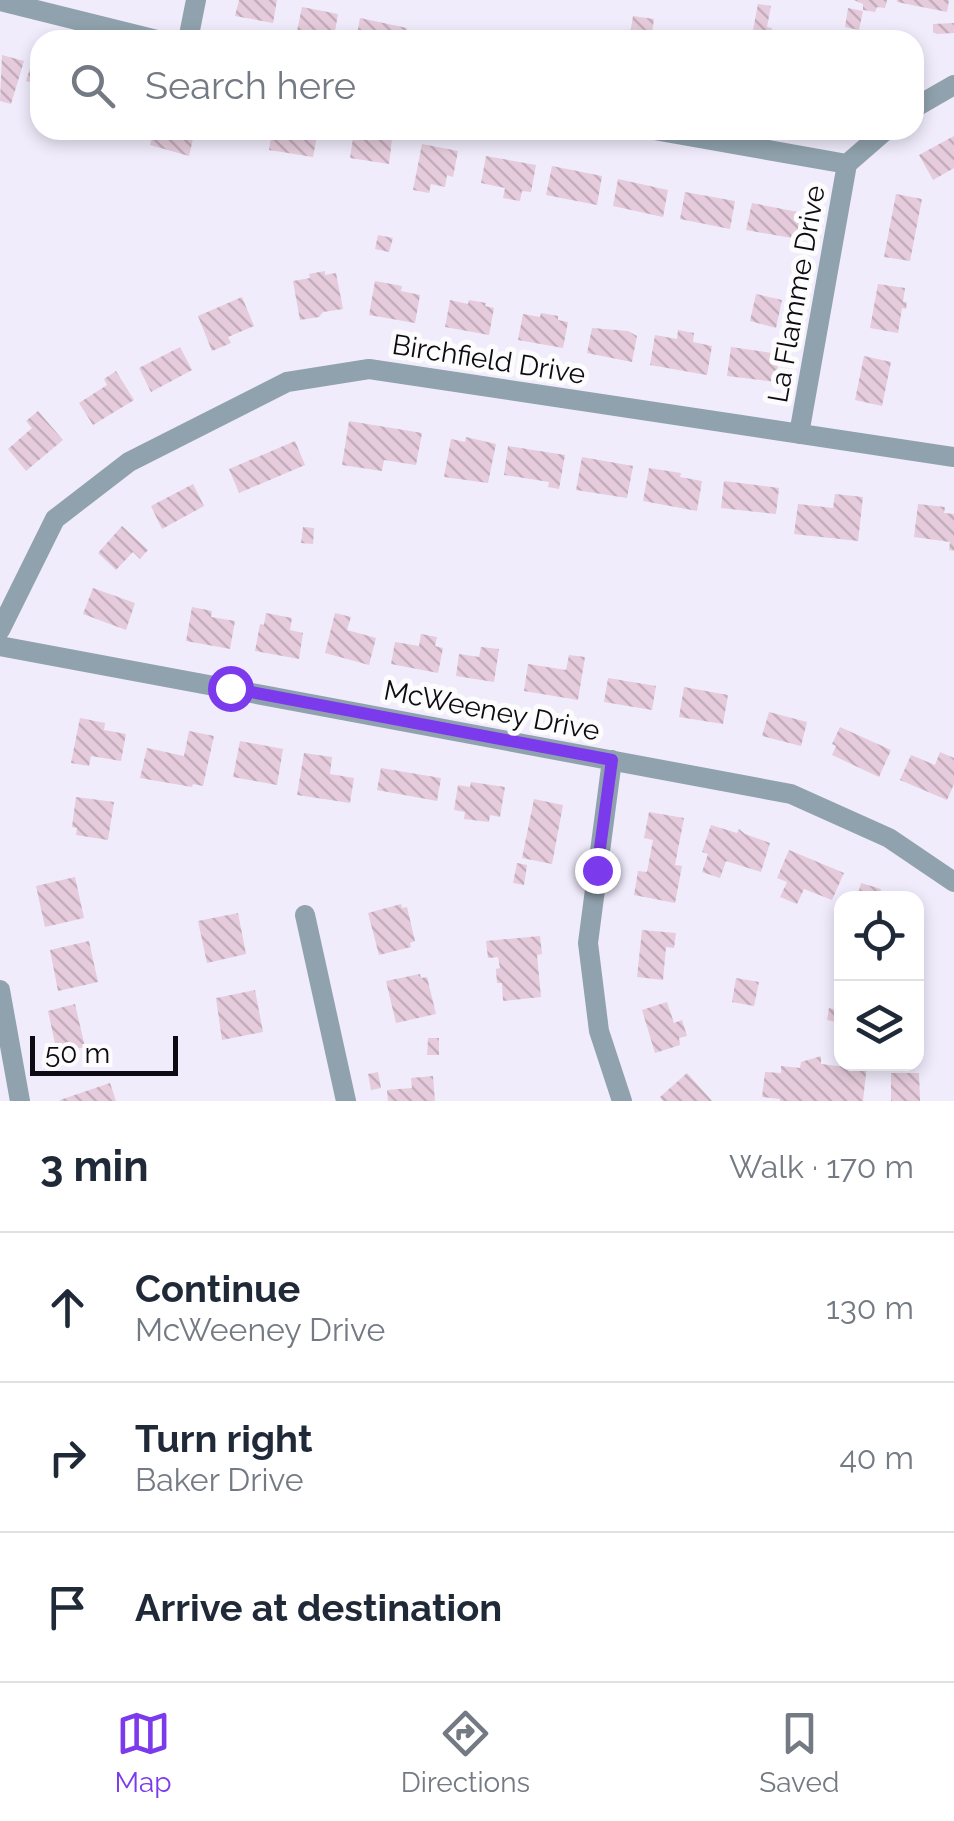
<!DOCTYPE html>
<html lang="en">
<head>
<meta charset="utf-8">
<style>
  :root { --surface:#fff; --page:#f2f2f3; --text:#1f2937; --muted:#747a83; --line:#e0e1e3; --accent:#7c3aed }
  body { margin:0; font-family:Raleway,sans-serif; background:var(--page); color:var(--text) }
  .controls { position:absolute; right:30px; bottom:30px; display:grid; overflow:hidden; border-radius:20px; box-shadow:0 5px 15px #0003 }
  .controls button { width:90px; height:90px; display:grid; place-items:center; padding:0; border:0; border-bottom:2px solid var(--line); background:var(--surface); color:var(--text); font:50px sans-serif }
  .scale { position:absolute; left:30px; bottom:25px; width:148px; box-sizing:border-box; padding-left:10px; border:5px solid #0d0a13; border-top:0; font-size:28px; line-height:35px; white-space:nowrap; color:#0d0a13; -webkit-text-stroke:8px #fcfcfc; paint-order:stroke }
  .stop { position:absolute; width:30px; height:30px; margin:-22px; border:8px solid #7c3aed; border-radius:50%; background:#fff }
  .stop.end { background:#7c3aed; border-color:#fff; box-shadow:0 2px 10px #0008 }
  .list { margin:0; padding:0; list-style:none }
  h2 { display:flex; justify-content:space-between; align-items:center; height:130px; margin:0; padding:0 40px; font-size:42px }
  h2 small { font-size:32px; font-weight:400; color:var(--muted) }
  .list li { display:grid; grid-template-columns:65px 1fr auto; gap:30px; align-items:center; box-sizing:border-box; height:150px; padding:0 40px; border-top:2px solid var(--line) }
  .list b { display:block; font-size:38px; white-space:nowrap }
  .list p { margin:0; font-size:32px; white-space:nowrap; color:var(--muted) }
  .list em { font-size:32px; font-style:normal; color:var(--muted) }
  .icon { flex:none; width:55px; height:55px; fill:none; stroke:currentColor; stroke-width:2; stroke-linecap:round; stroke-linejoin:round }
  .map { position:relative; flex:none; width:954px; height:1101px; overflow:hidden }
  .search { position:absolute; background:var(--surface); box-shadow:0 5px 15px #0003; left:30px; right:30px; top:30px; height:110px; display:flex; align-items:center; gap:25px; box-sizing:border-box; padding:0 35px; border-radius:30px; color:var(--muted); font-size:38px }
  .sheet { height:580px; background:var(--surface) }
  nav { display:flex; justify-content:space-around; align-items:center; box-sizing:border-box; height:140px; border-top:2px solid var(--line); background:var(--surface); font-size:28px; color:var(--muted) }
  nav a { display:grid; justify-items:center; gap:5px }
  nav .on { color:var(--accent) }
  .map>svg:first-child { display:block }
</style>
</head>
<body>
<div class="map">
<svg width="954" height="1101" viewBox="0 0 954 1101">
  <defs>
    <pattern id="building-back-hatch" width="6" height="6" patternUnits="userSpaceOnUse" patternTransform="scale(2.5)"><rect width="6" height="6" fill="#e5cbdb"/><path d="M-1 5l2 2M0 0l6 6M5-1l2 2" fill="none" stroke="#c3adbb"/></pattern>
  </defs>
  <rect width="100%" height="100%" fill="#f0ecfc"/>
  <path fill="url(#building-back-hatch)" d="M239 0H277L273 23 235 16Z
    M854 0H887L885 8 877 7 875 12 863 10V4Z
    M897 0H949L947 12 897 2Z
    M758 4 771 6 767 27 772 28 771 38 752 35Z
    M302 7 338 14 334 37 297 31Z
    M848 8 863 11 859 30 845 27Z
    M633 16 654 19 651 40H629Z
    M360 18 407 28 406 31 412 33 411 40H356Z
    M954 23V33L937 34 933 32V24Z
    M437 30 475 38 474 40H435Z
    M517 30 552 38V40H515Z
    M2 55 24 61 11 104 0 101Z
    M34 56 40 57V90L32 88 34 83 26 81Z
    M154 130H195L189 156 150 145Z
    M272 130H318L313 157 269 150Z
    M354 132 392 139 389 164 350 158Z
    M954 136V168L933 180 919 155Z
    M422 144 458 151 453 177 447 175 445 187 431 184 429 193 413 190Z
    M486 156 536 165 531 192 522 191 520 201 503 198 505 188 481 183Z
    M552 166 602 176 597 205 546 195Z
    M618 179 668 190 663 217 613 206Z
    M685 192 735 201 730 229 680 219Z
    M896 194 922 199 910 261 884 257Z
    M752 203 808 214 803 240 746 230Z
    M378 235 393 238 389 252 375 249Z
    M325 271V275L336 273 343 309 323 312 319 317 300 320 293 281 310 278 309 274Z
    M375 281 402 286 401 291 420 295 415 323 369 315Z
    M878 284 905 288 903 302H907L906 309 902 308 898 333 870 328Z
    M756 294 782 300 776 328 750 321Z
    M242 297 254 326 228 337 231 343 212 351 198 316Z
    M450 300 468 304 469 300 486 303 485 306 494 308 489 335 445 327Z
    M541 313 558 316V320L568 322 563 348 518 340 523 314 540 317Z
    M592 328 628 331 637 336 632 362 587 353Z
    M678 330 694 333 693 342 712 346 707 375 650 365 655 335 677 339Z
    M180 347 192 370 151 392 139 368Z
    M731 347 779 354 776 382 727 376Z
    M864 356 891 362 882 406 855 400Z
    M116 371 134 400 93 425 79 403 107 385 104 379Z
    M38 411 63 440 26 471 8 449 32 428 26 421Z
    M349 421 422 433 416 465 384 460 382 471 342 465Z
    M466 437 496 444 488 483 444 477 451 439 465 442Z
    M295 441 305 465 239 493 229 469Z
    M508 446 565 455 559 489 548 487 549 482 504 475Z
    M582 457 633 466 627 498 576 490Z
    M649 468 681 473 680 477 702 481 697 511 643 501Z
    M724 481 779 488 776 514 721 508Z
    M193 484 204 506 162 529 151 506Z
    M835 494 863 497 858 541 794 534 798 504 833 508Z
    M918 504 945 507 944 513 954 514V551L949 550 950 542 914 537Z
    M122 526 148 550 140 559 133 552 116 570 98 553Z
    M303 527 314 528 313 544 301 543Z
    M93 588 135 603 126 630 83 614Z
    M192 607 212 611 211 617 235 621 230 649 186 641Z
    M266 613 292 618 290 630 303 633 299 659 255 651 260 624 264 625Z
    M335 613 351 617 347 630 376 638 369 665 325 653Z
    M421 634 437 637 435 646 443 648 438 673 391 664 395 642 419 646Z
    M481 647 499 649 494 682 456 676 459 654 479 657Z
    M569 655 585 657 578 700 524 691 528 664 566 670Z
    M608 678 656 686 652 710 604 702Z
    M684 687 728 695 723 724 679 717Z
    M769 712 807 722 801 746 762 736Z
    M80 718 105 723 104 730 126 734 121 761 91 756 89 766 71 763Z
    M840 727 891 750 879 777 832 755 836 746 832 744Z
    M189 731 214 736 203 786 193 784 192 787 140 778 147 748 184 756Z
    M240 741 283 749 277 785 233 777Z
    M940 752 954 758V784L947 800 900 780 911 755 935 765Z
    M304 753 332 757 330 774 354 778 350 803 297 795Z
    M381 768 441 778 437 801 377 790Z
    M471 782 505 787 500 817 490 815 489 822 464 819 465 812 454 810 458 785 470 787Z
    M76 797 114 802 108 840 76 835 77 828 72 827Z
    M534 799 563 805 552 864 522 858Z
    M649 812 684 818 675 865 682 866 675 903 634 895 638 871 647 872 653 840 644 838Z
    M711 825 737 833 739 829 745 834 770 843 761 872 726 861 720 878 702 872 708 854 702 852Z
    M789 850 844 873 832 900 804 889 797 904 780 897 787 882 777 878Z
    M517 863 527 865 524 885 513 883Z
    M75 877 84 918 45 927 36 886Z
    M861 883 881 889 879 898H857Z
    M401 904 402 908 407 907 415 941 410 943 411 947 379 955 368 913Z
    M238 913 246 954 207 963 198 921Z
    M642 930 676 933 674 948 666 947 663 980 637 977Z
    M540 936 542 954 537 955 541 997 503 1001 502 983H497L496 969 500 968 498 957 488 958 486 941Z
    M89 941 98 982 58 991 50 950Z
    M420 974 421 978 427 977 436 1014 396 1023 386 981Z
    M736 978 759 982 754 1006 732 1002Z
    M255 990 263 1032 222 1040 216 998Z
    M667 1002 674 1023 682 1020 687 1036 679 1038 680 1045 655 1053 642 1010Z
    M75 1004 85 1047 57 1053 48 1011Z
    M829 1008 842 1011 841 1023 827 1020Z
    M428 1038H439V1055H427Z
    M821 1056V1064L846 1067V1064H867L863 1101H780V1099L762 1097 765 1072 781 1073V1066L800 1068 801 1062Z
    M378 1072 381 1088 371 1090 368 1074Z
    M687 1073 712 1101H663L660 1097Z
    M891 1073H919L920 1101H891Z
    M433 1076 435 1101H388L387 1090 412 1088 411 1078Z
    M110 1083 116 1101H60V1100Z"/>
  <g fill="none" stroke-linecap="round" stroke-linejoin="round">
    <path stroke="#90a2ad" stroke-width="20" d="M0 1 157 40
      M188 40 196 0
      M914 108 954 85
      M654 130 847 164 886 130
      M799 434 847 164
      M0 630 55 519 129 462 287 382 369 369 954 457
      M0 646 791 794 889 838 954 882
      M612 760 588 943 599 1031 622 1101
      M305 915 346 1101
      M0 990 20 1101"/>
  </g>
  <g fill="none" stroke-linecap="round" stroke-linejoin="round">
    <path stroke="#7c3aed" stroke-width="12" d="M230 688 612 760 597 870"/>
  </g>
  <g text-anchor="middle" stroke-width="10" stroke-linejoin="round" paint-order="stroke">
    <g font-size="28" fill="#0d0a13" stroke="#fcfcfc">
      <text transform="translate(796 294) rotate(-80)" y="10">La Flamme Drive</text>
      <text transform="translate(489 359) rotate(9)" y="10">Birchfield Drive</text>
      <text transform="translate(492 710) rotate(11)" y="10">McWeeney Drive</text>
    </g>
  </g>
</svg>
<div class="controls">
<button><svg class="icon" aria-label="locate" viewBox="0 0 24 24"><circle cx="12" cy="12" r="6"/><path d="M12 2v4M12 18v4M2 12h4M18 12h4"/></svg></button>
<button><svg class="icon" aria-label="layers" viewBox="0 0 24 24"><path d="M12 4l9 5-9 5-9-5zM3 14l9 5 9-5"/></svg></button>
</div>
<div class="scale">50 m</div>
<div class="stop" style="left:230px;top:688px"></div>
<div class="stop end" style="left:597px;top:870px"></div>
<div class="search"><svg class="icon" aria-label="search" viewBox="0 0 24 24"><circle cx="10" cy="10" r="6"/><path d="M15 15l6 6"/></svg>Search here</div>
</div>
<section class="sheet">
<h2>3 min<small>Walk · 170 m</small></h2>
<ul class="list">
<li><svg class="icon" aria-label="ahead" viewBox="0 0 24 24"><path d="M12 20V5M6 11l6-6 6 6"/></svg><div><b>Continue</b><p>McWeeney Drive</p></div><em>130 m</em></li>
<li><svg class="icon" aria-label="right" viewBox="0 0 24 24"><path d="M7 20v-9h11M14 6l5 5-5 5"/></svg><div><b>Turn right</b><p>Baker Drive</p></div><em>40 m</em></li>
<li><svg class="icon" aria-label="arrive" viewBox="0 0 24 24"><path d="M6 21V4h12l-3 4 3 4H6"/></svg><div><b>Arrive at destination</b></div></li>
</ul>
</section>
<nav>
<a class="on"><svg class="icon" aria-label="map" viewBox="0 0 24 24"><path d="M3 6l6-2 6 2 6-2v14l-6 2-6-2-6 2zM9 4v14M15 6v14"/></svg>Map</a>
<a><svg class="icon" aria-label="directions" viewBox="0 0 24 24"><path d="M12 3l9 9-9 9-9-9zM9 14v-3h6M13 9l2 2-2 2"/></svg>Directions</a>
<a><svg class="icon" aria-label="saved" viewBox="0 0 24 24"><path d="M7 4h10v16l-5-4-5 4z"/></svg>Saved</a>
</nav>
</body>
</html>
